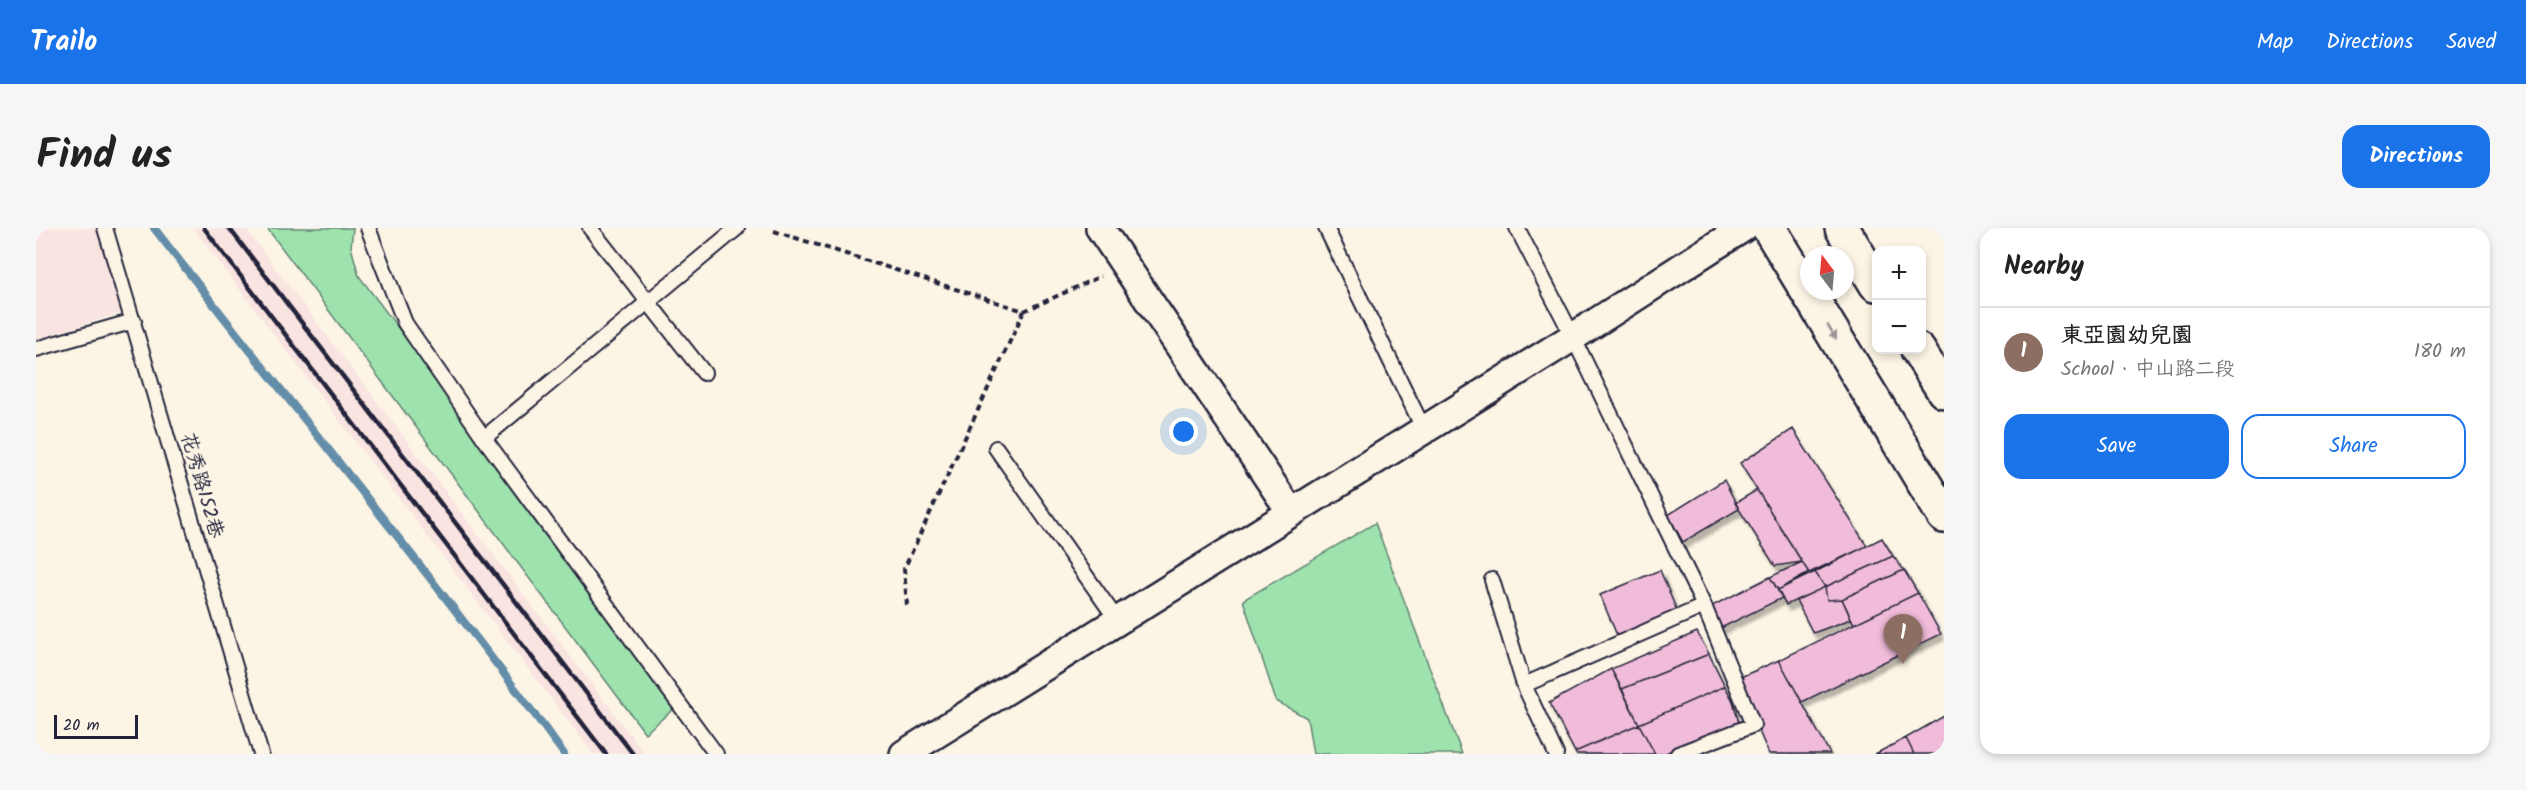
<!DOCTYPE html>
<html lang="en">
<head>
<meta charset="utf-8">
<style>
  :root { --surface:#fff; --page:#f6f6f6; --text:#222; --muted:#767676; --line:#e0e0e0; --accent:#1a73e8 }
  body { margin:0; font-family:Kalam,"LXGW WenKai TC",sans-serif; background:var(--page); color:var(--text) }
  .controls { position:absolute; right:18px; top:18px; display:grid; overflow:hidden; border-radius:12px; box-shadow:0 3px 9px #0003 }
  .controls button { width:54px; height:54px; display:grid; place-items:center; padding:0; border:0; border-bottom:2px solid var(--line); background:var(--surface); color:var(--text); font:30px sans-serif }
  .compass { position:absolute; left:1764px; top:18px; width:54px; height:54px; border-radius:50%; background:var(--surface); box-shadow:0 3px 9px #0003; rotate:344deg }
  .scale { position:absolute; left:18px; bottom:15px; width:84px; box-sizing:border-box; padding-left:6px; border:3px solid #22223b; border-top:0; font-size:16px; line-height:21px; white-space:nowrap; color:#22223b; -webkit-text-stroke:4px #fcf5e5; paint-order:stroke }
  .you { position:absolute; left:1148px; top:204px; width:21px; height:21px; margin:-15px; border:4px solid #fff; border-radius:50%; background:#1a73e8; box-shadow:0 0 0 9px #1a73e833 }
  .badge { display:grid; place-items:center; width:39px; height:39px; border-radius:50%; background:var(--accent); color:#fff; font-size:20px; font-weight:700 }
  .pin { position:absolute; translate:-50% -50px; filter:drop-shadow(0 2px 3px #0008) }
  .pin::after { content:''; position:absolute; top:32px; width:21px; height:18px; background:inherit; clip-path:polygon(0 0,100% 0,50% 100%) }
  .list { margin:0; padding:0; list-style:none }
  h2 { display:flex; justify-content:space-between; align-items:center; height:78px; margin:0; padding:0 24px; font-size:26px }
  h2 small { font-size:20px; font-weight:400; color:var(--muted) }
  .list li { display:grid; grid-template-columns:39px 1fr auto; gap:18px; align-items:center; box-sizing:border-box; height:90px; padding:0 24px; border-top:2px solid var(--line) }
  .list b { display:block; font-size:22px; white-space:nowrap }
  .list p { margin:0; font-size:20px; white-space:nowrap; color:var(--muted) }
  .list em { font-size:20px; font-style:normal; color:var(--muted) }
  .actions { display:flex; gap:12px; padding:18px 24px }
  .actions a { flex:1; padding:14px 0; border:2px solid var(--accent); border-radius:18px; text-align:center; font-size:21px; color:var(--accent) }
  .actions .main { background:var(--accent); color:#fff }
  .map { position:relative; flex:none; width:1908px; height:526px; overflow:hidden; border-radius:18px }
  header { display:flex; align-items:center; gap:36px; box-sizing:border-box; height:84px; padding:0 30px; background:var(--accent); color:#fff }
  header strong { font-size:28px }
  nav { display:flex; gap:33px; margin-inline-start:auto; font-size:21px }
  .intro { display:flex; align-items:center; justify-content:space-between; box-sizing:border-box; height:144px; padding:0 36px }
  h1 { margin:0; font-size:42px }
  .button { padding:15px 27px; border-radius:18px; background:var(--accent); color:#fff; font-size:21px; font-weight:700 }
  main { display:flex; gap:36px; padding:0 36px }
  aside { flex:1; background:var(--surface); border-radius:18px; box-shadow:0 3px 9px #0003 }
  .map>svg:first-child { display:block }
</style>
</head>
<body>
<header>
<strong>Trailo</strong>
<nav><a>Map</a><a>Directions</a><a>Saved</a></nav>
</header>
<div class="intro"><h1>Find us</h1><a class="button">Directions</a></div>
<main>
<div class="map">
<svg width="1908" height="526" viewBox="0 0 1908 526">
  <defs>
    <filter id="shadow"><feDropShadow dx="3.5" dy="6" stdDeviation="1.5" flood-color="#0004"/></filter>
  </defs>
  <rect width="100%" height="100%" fill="#fcf5e5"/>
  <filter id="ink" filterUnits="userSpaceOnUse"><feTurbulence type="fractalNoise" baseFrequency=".0167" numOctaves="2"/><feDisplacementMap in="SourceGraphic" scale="12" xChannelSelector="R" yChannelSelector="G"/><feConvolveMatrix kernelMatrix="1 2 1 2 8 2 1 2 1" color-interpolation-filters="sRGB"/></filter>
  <g filter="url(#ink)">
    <path fill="#f9e4e1" d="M0 0H71L91 83 0 111Z
      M157 0H209L609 526H557Z"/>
    <path fill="#9ee2ad" stroke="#608274" stroke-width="1.5" d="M231 0H317L315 19 323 48 645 475 609 505Z
      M1339 295 1426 526H1277L1271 490 1240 473 1207 372Z"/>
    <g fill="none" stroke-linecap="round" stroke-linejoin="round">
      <path stroke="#638da8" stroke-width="8" d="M118 0C254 176 396 347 528 526"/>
    </g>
    <path fill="#f1bcd9" stroke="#22223b" stroke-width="1.5" filter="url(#shadow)" d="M1757 201 1831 318 1773 345 1704 235Z
      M1688 252 1703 281 1647 314 1632 287Z
      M1721 262 1766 334 1739 338 1699 275Z
      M1846 310 1857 328 1789 359 1779 344Z
      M1857 328 1868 342 1806 371 1791 372 1789 359Z
      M1766 334 1773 345 1742 362 1734 349Z
      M1624 342 1643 388 1583 412 1564 367Z
      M1868 342 1882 365 1818 396 1806 371Z
      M1779 344 1789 359 1750 377 1742 362Z
      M1734 349 1746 370 1685 400 1676 378Z
      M1789 359 1791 372 1806 371 1815 391 1777 405 1760 372Z
      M1882 365 1905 406 1766 474 1743 432Z
      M1661 404 1673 426 1586 461 1575 441Z
      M1673 426 1689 458 1603 496 1586 461Z
      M1743 432 1794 526H1733L1700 451Z
      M1575 441 1603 496 1539 524 1513 475Z
      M1689 458 1697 473 1703 495 1627 526H1619L1603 496Z
      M1908 488V526H1878L1870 510Z
      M1603 496 1619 526H1540L1539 524Z
      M1870 510 1878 526H1839Z"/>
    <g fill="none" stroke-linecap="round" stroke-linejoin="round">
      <defs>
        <path id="lane" d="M69 0 225 526
          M332 0 369 95 448 210 680 526
          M554 0 668 145
          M1290 0 1388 202
          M1481 0 1537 109 1668 378 1717 497 1642 526
          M0 121 98 93
          M448 210 701 0
          M960 220 1081 392
          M1456 352 1488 457 1520 526
          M1488 457 1668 378"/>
        <path id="street" d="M1064 0 1255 284
          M868 526 1537 109 1707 0"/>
        <path id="primary" d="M1733 0 1908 288
          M1806 0 1840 56
          M1882 122 1908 163"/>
      </defs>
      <use href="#lane" stroke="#22223b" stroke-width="18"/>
      <use href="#street" stroke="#22223b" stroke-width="32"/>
      <use href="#primary" stroke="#22223b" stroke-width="38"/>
      <path stroke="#22223b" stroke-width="4" stroke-dasharray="6 4.5" stroke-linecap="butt" d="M738 3 988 83 1065 48
        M871 377 868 341 988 83"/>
      <use href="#lane" stroke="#fcf5e5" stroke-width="14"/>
      <use href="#street" stroke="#fcf5e5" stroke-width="27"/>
      <use href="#primary" stroke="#fcf5e5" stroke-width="33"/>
      <path stroke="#22223b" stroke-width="4.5" d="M168 0 570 526
        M193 0 597 526"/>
    </g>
    <defs><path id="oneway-solid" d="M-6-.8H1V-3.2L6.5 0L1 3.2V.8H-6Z" transform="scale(1.5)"/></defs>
    <use fill="#9a9698" href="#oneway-solid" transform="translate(1796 104) rotate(59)"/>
  </g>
  <g text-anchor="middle" stroke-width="5" stroke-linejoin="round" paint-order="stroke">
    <g font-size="20" fill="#22223b" stroke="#fcf5e5">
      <text transform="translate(167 257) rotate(74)" y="7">花秀路152巷</text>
    </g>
  </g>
</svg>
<div class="controls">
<button>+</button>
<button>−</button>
</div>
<svg class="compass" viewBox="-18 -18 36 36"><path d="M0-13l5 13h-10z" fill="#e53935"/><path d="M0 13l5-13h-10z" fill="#767676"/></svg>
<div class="scale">20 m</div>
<div class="you"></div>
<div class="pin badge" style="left:1867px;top:436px;background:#8d6e63">1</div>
</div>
<aside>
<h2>Nearby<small></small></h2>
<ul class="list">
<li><span class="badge" style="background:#8d6e63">1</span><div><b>東亞園幼兒園</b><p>School · 中山路二段</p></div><em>180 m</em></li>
</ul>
<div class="actions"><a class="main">Save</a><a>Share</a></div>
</aside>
</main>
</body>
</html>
